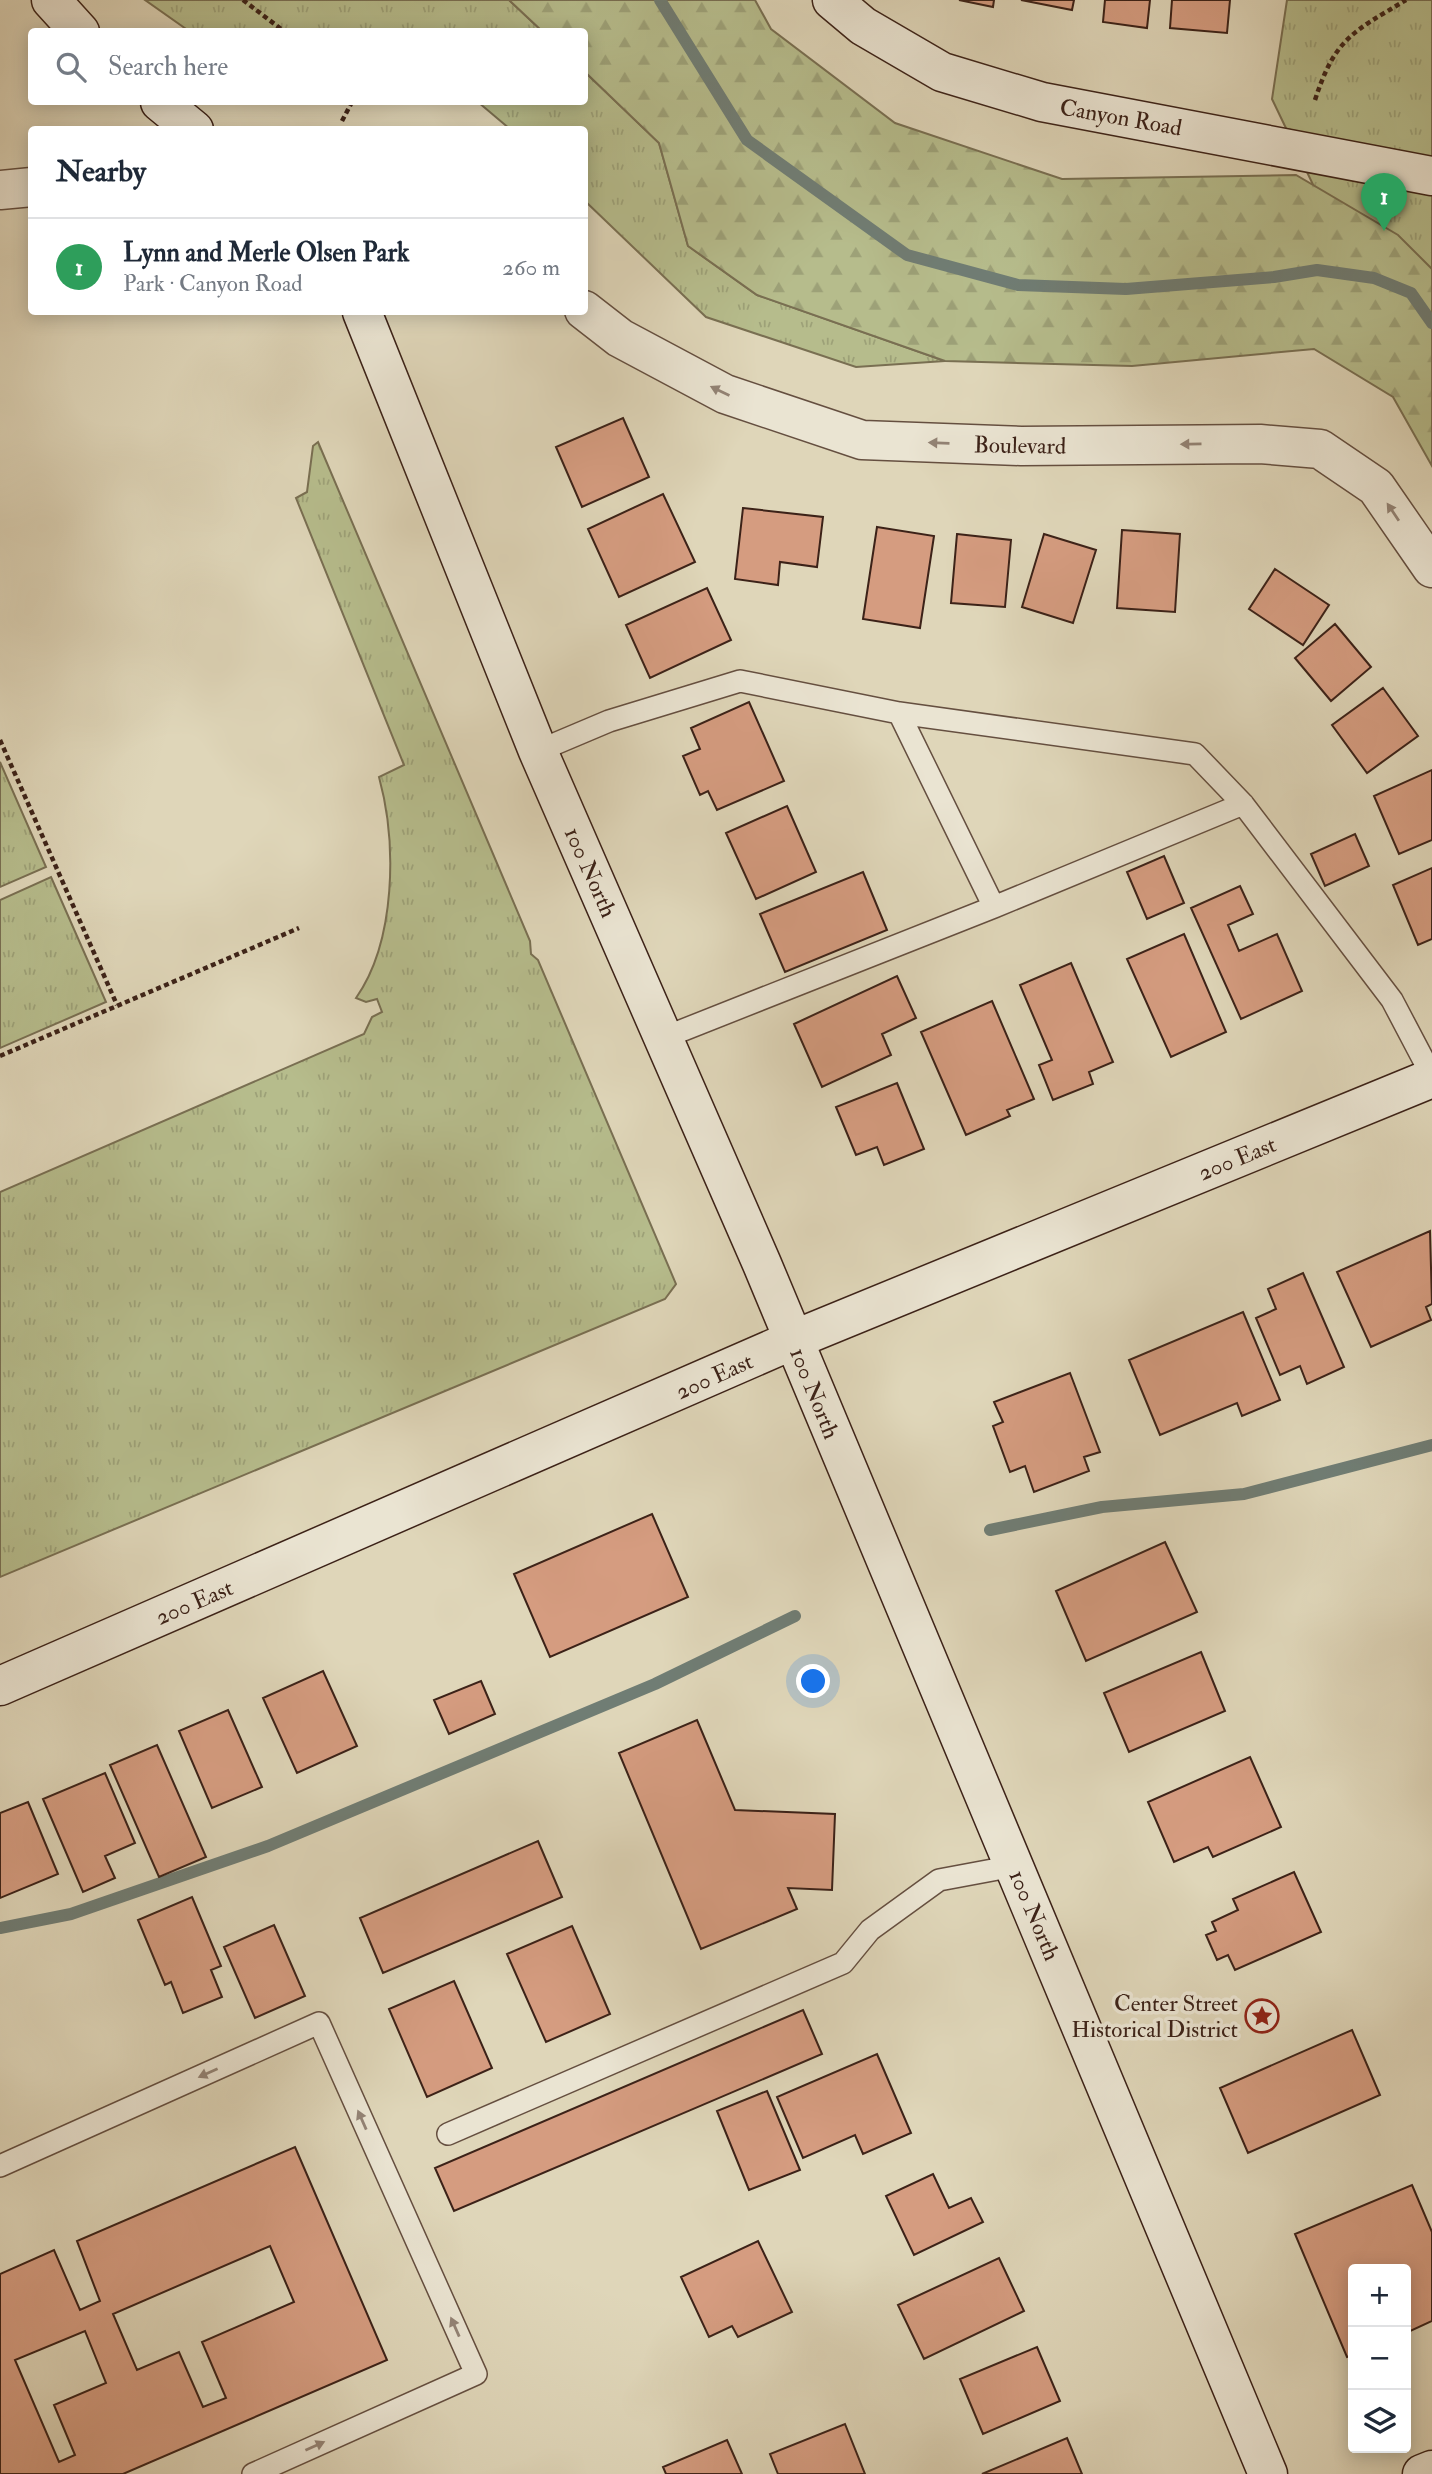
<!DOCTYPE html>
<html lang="en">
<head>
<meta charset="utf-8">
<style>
  :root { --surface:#fff; --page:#f6f6f7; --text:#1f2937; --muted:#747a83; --line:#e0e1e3; --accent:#8f2418 }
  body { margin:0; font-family:"IM FELL Double Pica",serif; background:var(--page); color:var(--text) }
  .controls { position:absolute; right:21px; bottom:21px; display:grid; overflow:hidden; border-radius:7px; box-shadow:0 4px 18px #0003 }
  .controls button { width:63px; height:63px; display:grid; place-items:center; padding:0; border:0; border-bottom:2px solid var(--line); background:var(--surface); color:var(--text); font:35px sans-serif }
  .you { position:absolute; left:814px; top:1682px; width:24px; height:24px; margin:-18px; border:5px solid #fff; border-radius:50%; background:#1a73e8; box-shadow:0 0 0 10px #1a73e833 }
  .badge { display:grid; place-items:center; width:46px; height:46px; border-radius:50%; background:var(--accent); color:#fff; font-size:23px; font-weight:700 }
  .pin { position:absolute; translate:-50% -58px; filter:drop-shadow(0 2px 4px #0008) }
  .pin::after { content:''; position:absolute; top:37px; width:24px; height:21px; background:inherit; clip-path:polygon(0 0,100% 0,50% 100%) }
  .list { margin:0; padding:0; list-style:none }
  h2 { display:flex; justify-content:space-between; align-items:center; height:91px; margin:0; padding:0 28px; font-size:30px }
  h2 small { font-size:23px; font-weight:400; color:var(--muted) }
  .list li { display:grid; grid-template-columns:46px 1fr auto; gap:21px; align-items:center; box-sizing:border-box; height:98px; padding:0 28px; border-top:2px solid var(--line) }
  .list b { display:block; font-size:26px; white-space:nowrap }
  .list p { margin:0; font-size:23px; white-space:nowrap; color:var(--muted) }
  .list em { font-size:23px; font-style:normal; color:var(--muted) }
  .icon { flex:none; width:38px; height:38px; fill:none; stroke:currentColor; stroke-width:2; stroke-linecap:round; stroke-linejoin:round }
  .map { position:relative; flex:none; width:1432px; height:2474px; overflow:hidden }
  .search { position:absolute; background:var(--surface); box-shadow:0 4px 18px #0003; left:28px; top:28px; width:560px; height:77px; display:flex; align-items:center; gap:18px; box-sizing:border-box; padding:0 24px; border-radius:7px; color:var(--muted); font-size:26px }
  .panel { position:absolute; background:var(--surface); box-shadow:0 4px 18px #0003; left:28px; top:126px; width:560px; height:189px; border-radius:7px }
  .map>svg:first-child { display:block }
</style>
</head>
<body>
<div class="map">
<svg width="1432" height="2474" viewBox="0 0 1432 2474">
  <defs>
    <pattern id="grass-tufts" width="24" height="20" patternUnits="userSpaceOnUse" patternTransform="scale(1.75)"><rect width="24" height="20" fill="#b6bc8c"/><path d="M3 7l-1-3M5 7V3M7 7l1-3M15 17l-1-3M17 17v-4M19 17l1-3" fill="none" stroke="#9da178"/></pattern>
    <pattern id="forest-firs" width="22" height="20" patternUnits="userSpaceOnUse" patternTransform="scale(1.75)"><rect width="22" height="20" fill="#b6bc8c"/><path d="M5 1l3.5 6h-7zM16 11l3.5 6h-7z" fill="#9da178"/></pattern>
  </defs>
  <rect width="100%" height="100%" fill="#dfd6b9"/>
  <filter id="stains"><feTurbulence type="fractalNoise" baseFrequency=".00286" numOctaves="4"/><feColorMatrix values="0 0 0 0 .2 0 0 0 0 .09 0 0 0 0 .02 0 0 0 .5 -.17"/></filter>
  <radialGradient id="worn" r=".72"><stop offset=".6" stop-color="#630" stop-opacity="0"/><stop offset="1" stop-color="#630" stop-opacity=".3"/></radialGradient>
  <path fill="url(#grass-tufts)" stroke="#796f52" stroke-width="2" d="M145 0H509L542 31H189Z
    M1287 0H1432V433L1272 99Z
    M585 72 659 143 688 246 757 295 945 361 856 367 706 317 585 201 584 130 510 129 478 102H584Z
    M318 442 530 941 531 954 538 960 676 1284 665 1299 0 1577V1192L364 1034 372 1017 382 1012 377 999 366 1002 356 998C396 941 397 843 379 777L404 765 296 498 307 492 313 446Z
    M0 762 46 867 0 887Z
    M51 877 106 1002 0 1048V900Z"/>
  <path fill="url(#forest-firs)" stroke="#796f52" stroke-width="2" d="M509 0H755L771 29 895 123 1062 179 1296 175 1398 235 1432 269V466L1393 397 1314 349 1132 366 945 361 757 295 688 246 659 143 585 72 584 32 542 31Z"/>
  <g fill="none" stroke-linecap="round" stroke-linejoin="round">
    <path stroke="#707d74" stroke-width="12" d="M660 0 747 140 907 255 1018 285 1126 289 1274 277 1317 270 1374 278 1411 293 1432 323
      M990 1530 1102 1507 1244 1494 1432 1445
      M0 1928 71 1914 268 1846 655 1684 795 1616"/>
  </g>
  <path fill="#d59c80" stroke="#3c2218" stroke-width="2" fill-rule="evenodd" d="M959 0H994L993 7Z
    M1021 0H1074L1072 10Z
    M1105 0H1150L1147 28 1103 22Z
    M1172 0H1230L1227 33 1170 28Z
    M623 418 649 477 582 507 556 447Z
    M663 494 695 562 619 597 588 529Z
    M743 508 823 517 817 567 780 562 778 585 735 579Z
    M877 527 934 536 920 628 863 619Z
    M1122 530 1180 534 1175 612 1117 608Z
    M957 534 1011 540 1005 607 951 603Z
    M1044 534 1096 550 1073 623 1022 607Z
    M1275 569 1329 605 1303 645 1249 609Z
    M707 588 731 640 650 678 626 625Z
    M1335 624 1371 667 1331 701 1295 658Z
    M1383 688 1418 736 1367 773 1332 725Z
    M749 702 784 781 717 810 708 791 700 795 683 756 700 749 691 728Z
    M1432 770V840L1399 854 1374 796Z
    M787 806 816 872 756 899 726 833Z
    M1355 834 1369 866 1325 886 1311 854Z
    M1164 856 1184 903 1147 919 1127 872Z
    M1432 868V939L1418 945 1393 885Z
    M863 872 887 930 785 972 760 914Z
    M1240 886 1253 914 1228 925 1239 951 1277 934 1302 991 1241 1019 1191 908Z
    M1184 934 1226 1032 1171 1057 1127 959Z
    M1071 963 1113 1062 1089 1072 1093 1084 1053 1100 1039 1065 1052 1060 1020 985Z
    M897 976 916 1018 882 1034 891 1055 822 1087 794 1024Z
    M992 1001 1034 1099 1007 1110 1010 1116 966 1135 921 1032Z
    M897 1083 924 1149 884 1165 877 1147 856 1155 836 1107Z
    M1430 1231 1432 1304 1426 1307 1431 1320 1371 1347 1337 1272Z
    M1303 1273 1344 1367 1307 1384 1300 1366 1280 1375 1256 1318 1276 1309 1268 1289Z
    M1243 1312 1280 1400 1242 1416 1237 1403 1160 1435 1129 1360Z
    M1070 1373 1100 1452 1084 1457 1089 1471 1034 1492 1025 1466 1010 1472 993 1426 1003 1422 994 1402Z
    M652 1514 688 1597 550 1657 514 1574Z
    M1165 1542 1197 1612 1086 1661 1056 1591Z
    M1201 1652 1225 1711 1129 1752 1104 1693Z
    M323 1671 357 1746 297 1773 263 1698Z
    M481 1681 495 1714 449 1734 434 1700Z
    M228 1710 262 1787 212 1808 179 1731Z
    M697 1720 735 1810 835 1814 832 1890 788 1888 797 1909 701 1949 619 1753Z
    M157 1745 206 1857 159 1877 110 1765Z
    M1250 1757 1281 1827 1213 1857 1208 1847 1174 1862 1148 1802Z
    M105 1773 135 1843 105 1856 115 1878 83 1892 43 1799Z
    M28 1802 58 1874 0 1898V1813Z
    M538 1841 562 1897 383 1973 360 1918Z
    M1294 1872 1321 1932 1235 1970 1228 1955 1217 1960 1206 1935 1216 1931 1212 1922 1238 1910 1233 1899Z
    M192 1897 221 1966 211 1970 222 1997 183 2013 171 1982 165 1985 138 1920Z
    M274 1925 305 1996 255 2018 224 1947Z
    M572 1926 610 2014 546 2042 507 1954Z
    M454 1981 492 2068 427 2097 389 2009Z
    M803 2010 822 2054 454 2211 435 2168Z
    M1352 2030 1380 2095 1248 2153 1220 2088Z
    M877 2054 911 2133 863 2154 855 2135 803 2158 777 2097Z
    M767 2091 800 2170 749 2190 717 2111Z
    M295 2147 387 2360 123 2474H0V2274L54 2250 80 2310 100 2301 77 2241ZM270 2246 294 2302 202 2342 226 2398 203 2407 179 2352 137 2370 113 2314ZM85 2331 106 2383 54 2405 75 2455 59 2462 15 2360Z
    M933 2174 949 2208 971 2198 983 2222 914 2255 886 2196Z
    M1412 2185 1432 2232V2321L1406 2333V2269H1353V2355L1347 2357 1295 2234Z
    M758 2241 792 2312 738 2337 732 2326 709 2337 681 2277Z
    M999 2258 1024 2311 924 2359 898 2305Z
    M1037 2347 1060 2401 983 2434 960 2379Z
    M845 2424 865 2474H778L770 2454Z
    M1067 2438 1082 2474H982Z
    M727 2440 742 2474H666L663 2467Z"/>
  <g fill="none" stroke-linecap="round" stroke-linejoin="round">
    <defs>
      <path id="lane" d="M899 713 994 907
        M538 751 609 721 740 681 899 713 1195 754 1243 804 1392 1000 1432 1076
        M663 1038 994 907 1243 804
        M448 2134 843 1963 870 1930 939 1880 1014 1866
        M0 2166 319 2023 476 2374 253 2474"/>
      <path id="street" d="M0 190 32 187
        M584 310 620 338 725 394 862 440 1021 446 1260 444 1320 449 1376 487 1432 568"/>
      <path id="secondary" d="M51 0 80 32
        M832 0 863 26 942 72 1042 102 1432 176
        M160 102 194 130
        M362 312 538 751 762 1264 1268 2474
        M0 1686 793 1340 1432 1078
        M1422 2474 1432 2470"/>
    </defs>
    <use href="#lane" stroke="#654f40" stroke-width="24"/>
    <use href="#street" stroke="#654f40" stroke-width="41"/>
    <use href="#secondary" stroke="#3c2218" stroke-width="41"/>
    <path stroke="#3c2218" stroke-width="4.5" stroke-dasharray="5 3.5" stroke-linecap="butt" d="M243 0 285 32
      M1315 100C1335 38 1353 32 1406 0
      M342 121 352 102
      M0 740 117 1005
      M0 1056 299 928"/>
    <use href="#lane" stroke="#eae4d2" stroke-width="21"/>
    <use href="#street" stroke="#eae4d2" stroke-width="38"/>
    <use href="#secondary" stroke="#eae4d2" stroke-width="38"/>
  </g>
  <defs><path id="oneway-solid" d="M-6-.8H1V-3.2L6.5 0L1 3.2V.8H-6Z" transform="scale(1.75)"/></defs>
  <g fill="#938375">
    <use href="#oneway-solid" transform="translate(720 391) rotate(-154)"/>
    <use href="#oneway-solid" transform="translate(939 443) rotate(-178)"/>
    <use href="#oneway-solid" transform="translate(1191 444) rotate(179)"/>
    <use href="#oneway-solid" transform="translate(1393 512) rotate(-124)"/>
    <use href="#oneway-solid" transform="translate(208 2073) rotate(156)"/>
    <use href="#oneway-solid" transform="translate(362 2120) rotate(-114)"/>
    <use href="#oneway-solid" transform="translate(455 2327) rotate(-114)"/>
    <use href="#oneway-solid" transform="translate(315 2446) rotate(-24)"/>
  </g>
  <defs>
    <symbol id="sight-ring" viewBox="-11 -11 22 22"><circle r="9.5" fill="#eae4d2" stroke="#8f2418" stroke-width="1.5"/><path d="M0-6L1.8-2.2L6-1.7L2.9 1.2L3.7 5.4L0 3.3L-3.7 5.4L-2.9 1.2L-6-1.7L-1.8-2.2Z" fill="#8f2418"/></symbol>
  </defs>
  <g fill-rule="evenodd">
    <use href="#sight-ring" x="1243" y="1997" width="38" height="38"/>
  </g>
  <g text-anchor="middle" stroke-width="7" stroke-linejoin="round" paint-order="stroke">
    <g font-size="23" fill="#3c2218" stroke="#eae4d2">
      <text transform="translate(1121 117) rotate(10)" y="8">Canyon Road</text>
      <text transform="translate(1020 445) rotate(1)" y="8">Boulevard</text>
      <text transform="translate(591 872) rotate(66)" y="8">100 North</text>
      <text transform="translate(1237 1158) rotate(-22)" y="8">200 East</text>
      <text transform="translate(714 1376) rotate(-24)" y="8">200 East</text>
      <text transform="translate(815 1393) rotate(68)" y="8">100 North</text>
      <text transform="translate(194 1602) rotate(-23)" y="8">200 East</text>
      <text transform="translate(1035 1915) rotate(67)" y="8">100 North</text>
    </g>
    <g font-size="23" fill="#3c2218" stroke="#eae4d2" text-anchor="end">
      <text x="1238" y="2011">Center Street<tspan x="1238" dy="26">Historical District</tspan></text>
    </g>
  </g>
  <rect width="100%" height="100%" filter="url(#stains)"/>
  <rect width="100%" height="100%" fill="url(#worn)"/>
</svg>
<div class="controls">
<button>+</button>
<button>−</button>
<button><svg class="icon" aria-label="layers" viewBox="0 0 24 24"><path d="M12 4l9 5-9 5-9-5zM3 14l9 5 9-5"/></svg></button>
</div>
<div class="you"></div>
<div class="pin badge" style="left:1384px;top:231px;background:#2e9e5b">1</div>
<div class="search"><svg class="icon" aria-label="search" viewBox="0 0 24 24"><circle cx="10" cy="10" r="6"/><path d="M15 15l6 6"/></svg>Search here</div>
<section class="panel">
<h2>Nearby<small></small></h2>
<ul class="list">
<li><span class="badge" style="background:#2e9e5b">1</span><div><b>Lynn and Merle Olsen Park</b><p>Park · Canyon Road</p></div><em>260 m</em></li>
</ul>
</section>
</div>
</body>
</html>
